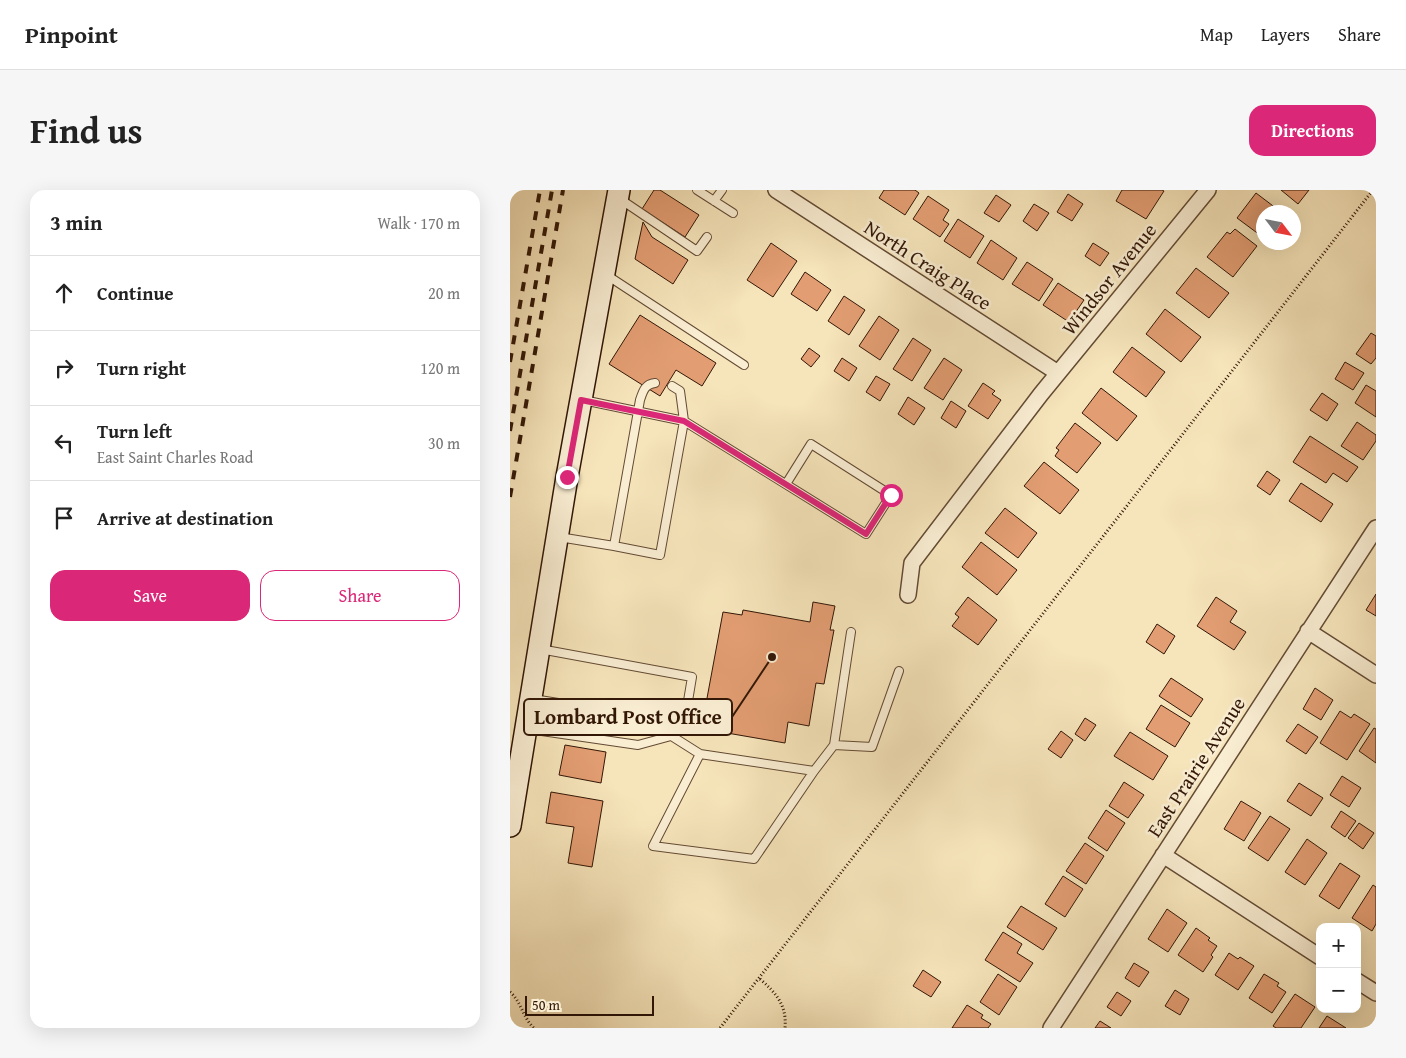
<!DOCTYPE html>
<html lang="en">
<head>
<meta charset="utf-8">
<style>
  :root { --surface:#fff; --page:#f6f6f6; --text:#222; --muted:#767676; --line:#e0e0e0; --accent:#db2777 }
  body { margin:0; font-family:"Gentium Book Plus",serif; background:var(--page); color:var(--text) }
  .controls { position:absolute; right:15px; bottom:15px; display:grid; overflow:hidden; border-radius:10px; box-shadow:0 5px 20px #0002 }
  .controls button { width:45px; height:45px; display:grid; place-items:center; padding:0; border:0; border-bottom:1px solid var(--line); background:var(--surface); color:var(--text); font:25px sans-serif }
  .compass { position:absolute; left:746px; top:15px; width:45px; height:45px; border-radius:50%; background:var(--surface); box-shadow:0 5px 20px #0002; rotate:122deg }
  .scale { position:absolute; left:15px; bottom:12px; width:129px; box-sizing:border-box; padding-left:5px; border:2px solid #321707; border-top:0; font-size:14px; line-height:18px; white-space:nowrap; color:#321707; -webkit-text-stroke:4px #f9edd2; paint-order:stroke }
  .stop { position:absolute; width:15px; height:15px; margin:-11px; border:4px solid #db2777; border-radius:50%; background:#fff }
  .stop.end { background:#db2777; border-color:#fff; box-shadow:0 1px 5px #0008 }
  .list { margin:0; padding:0; list-style:none }
  h2 { display:flex; justify-content:space-between; align-items:center; height:65px; margin:0; padding:0 20px; font-size:21px }
  h2 small { font-size:16px; font-weight:400; color:var(--muted) }
  .list li { display:grid; grid-template-columns:32px 1fr auto; gap:15px; align-items:center; box-sizing:border-box; height:75px; padding:0 20px; border-top:1px solid var(--line) }
  .list b { display:block; font-size:19px; white-space:nowrap }
  .list p { margin:0; font-size:16px; white-space:nowrap; color:var(--muted) }
  .list em { font-size:16px; font-style:normal; color:var(--muted) }
  .actions { display:flex; gap:10px; padding:15px 20px }
  .actions a { flex:1; padding:11px 0; border:1px solid var(--accent); border-radius:15px; text-align:center; font-size:18px; color:var(--accent) }
  .actions .main { background:var(--accent); color:#fff }
  .icon { flex:none; width:28px; height:28px; fill:none; stroke:currentColor; stroke-width:2; stroke-linecap:round; stroke-linejoin:round }
  .map { position:relative; flex:none; width:866px; height:838px; overflow:hidden; border-radius:15px }
  header { display:flex; align-items:center; gap:30px; box-sizing:border-box; height:70px; padding:0 25px; background:var(--surface); border-bottom:1px solid var(--line) }
  header strong { font-size:24px }
  nav { display:flex; gap:28px; margin-inline-start:auto; font-size:18px }
  .intro { display:flex; align-items:center; justify-content:space-between; box-sizing:border-box; height:120px; padding:0 30px }
  h1 { margin:0; font-size:35px }
  .button { padding:12px 22px; border-radius:15px; background:var(--accent); color:#fff; font-size:18px; font-weight:700 }
  main { display:flex; gap:30px; padding:0 30px }
  aside { flex:1; background:var(--surface); border-radius:15px; box-shadow:0 5px 20px #0002 }
  .map>svg:first-child { display:block }
</style>
</head>
<body>
<header>
<strong>Pinpoint</strong>
<nav><a>Map</a><a>Layers</a><a>Share</a></nav>
</header>
<div class="intro"><h1>Find us</h1><a class="button">Directions</a></div>
<main>
<aside>
<h2>3 min<small>Walk · 170 m</small></h2>
<ul class="list">
<li><svg class="icon" aria-label="ahead" viewBox="0 0 24 24"><path d="M12 20V5M6 11l6-6 6 6"/></svg><div><b>Continue</b></div><em>20 m</em></li>
<li><svg class="icon" aria-label="right" viewBox="0 0 24 24"><path d="M7 20v-9h11M14 6l5 5-5 5"/></svg><div><b>Turn right</b></div><em>120 m</em></li>
<li><svg class="icon" aria-label="left" viewBox="0 0 24 24"><path d="M17 20v-9H6M10 6l-5 5 5 5"/></svg><div><b>Turn left</b><p>East Saint Charles Road</p></div><em>30 m</em></li>
<li><svg class="icon" aria-label="arrive" viewBox="0 0 24 24"><path d="M6 21V4h12l-3 4 3 4H6"/></svg><div><b>Arrive at destination</b></div></li>
</ul>
<div class="actions"><a class="main">Save</a><a>Share</a></div>
</aside>
<div class="map">
<svg width="866" height="838" viewBox="0 0 866 838">
  <rect width="100%" height="100%" fill="#f6e4ba"/>
  <filter id="stains"><feTurbulence type="fractalNoise" baseFrequency=".004" numOctaves="4"/><feColorMatrix values="0 0 0 0 .2 0 0 0 0 .09 0 0 0 0 .02 0 0 0 .5 -.17"/></filter>
  <radialGradient id="worn" r=".72"><stop offset=".6" stop-color="#630" stop-opacity="0"/><stop offset="1" stop-color="#630" stop-opacity=".3"/></radialGradient>
  <path fill="#e29d72" stroke="#321707" d="M144 0H150L189 25 175 47 132 19Z
    M374 0H405L409 3 395 25 369 8Z
    M612 0H652L654 1 636 29 606 11Z
    M771 0H799L788 14Z
    M746 3 771 22H754V48L727 28Z
    M558 4 573 14 562 31 547 22Z
    M486 5 501 15 489 32 474 23Z
    M418 6 439 20 433 30 439 34 430 47 403 29Z
    M524 14 539 23 527 41 513 31Z
    M448 29 474 46 460 68 434 51Z
    M133 32 142 47 178 70 163 94 125 69Z
    M725 39 747 56 723 87 697 67 717 42 720 44Z
    M481 50 507 68 493 90 467 73Z
    M261 53 287 71 263 107 237 90Z
    M583 53 599 63 590 76 575 66Z
    M517 72 543 89 529 111 502 94Z
    M686 78 719 103 699 128 666 103Z
    M295 82 321 100 307 121 281 104Z
    M548 93 574 110 559 132 533 115Z
    M334 106 355 120 339 145 318 131Z
    M655 119 691 147 671 172 636 144Z
    M130 125 206 173 192 196 166 180 150 206 99 174Z
    M369 126 389 140 370 170 349 156Z
    M861 143 866 146V168L861 174 846 164Z
    M403 148 421 160 402 191 383 179Z
    M622 157 655 182 636 207 603 182Z
    M299 158 310 166 301 177 291 169Z
    M332 168 347 178 339 191 324 181Z
    M434 168 452 180 433 210 414 198Z
    M835 172 854 183 843 200 825 189Z
    M366 186 380 194 370 211 356 202Z
    M473 193 485 201 482 204 491 210 478 229 458 216Z
    M856 195 866 201V227L845 213Z
    M591 198 627 226 607 251 572 223Z
    M812 203 828 214 817 231 800 220Z
    M398 207 415 218 404 235 388 224Z
    M441 211 456 221 446 238 431 228Z
    M847 232 866 245V251L853 270 831 256Z
    M565 233 591 253 567 283 545 266 549 260 546 258Z
    M800 246 848 277 837 292 823 283 816 293 783 272Z
    M534 272 569 300 550 324 514 296Z
    M757 281 770 290 760 305 747 296Z
    M791 293 823 314 811 332 779 311Z
    M495 318 527 343 508 368 475 343Z
    M471 352 507 380 487 405 452 377Z
    M866 404V426L856 420Z
    M458 407 487 430 468 455 442 436 449 427 445 424Z
    M706 407 727 421 720 432 736 442 724 460 687 436Z
    M303 412 325 416 320 440H324L314 494 306 493 299 536 278 532 275 553 217 543 218 539 209 537 212 522 195 519 213 422 232 425 233 420 300 432Z
    M647 434 665 446 654 464 636 452Z
    M661 488 693 509 681 527 649 506Z
    M805 498 823 510 811 530 793 519Z
    M651 515 680 533 665 557 636 539Z
    M830 521 841 528 844 524 860 534 837 570 810 553Z
    M575 528 586 535 575 551 565 544Z
    M788 534 808 547 796 564 776 551Z
    M864 538 866 539V573L849 561Z
    M551 541 563 550 551 568 538 559Z
    M620 542 658 566 643 590 604 566Z
    M55 555 96 562 91 593 49 585Z
    M832 586 851 598 839 617 820 605Z
    M614 592 634 605 618 628 599 616Z
    M789 593 813 608 801 626 777 611Z
    M41 602 93 611 82 677 58 673 64 637 36 633Z
    M731 611 751 623 734 651 714 639Z
    M596 620 615 633 597 661 578 648Z
    M831 621 846 631 835 647 821 637Z
    M760 626 780 639 758 671 738 658Z
    M849 633 864 643 853 659 838 648Z
    M797 649 817 663 795 695 775 682Z
    M575 653 594 666 576 694 556 681Z
    M830 673 850 686 829 719 809 706Z
    M553 686 573 699 555 727 535 714Z
    M863 695 866 697V734L862 741 842 728Z
    M511 716 547 738 533 760 497 737Z
    M657 719 677 733 658 762 638 749Z
    M686 738 700 748 698 750 707 756 701 765 703 767 693 782 668 765Z
    M493 742 512 754 507 763 523 773 510 792 475 770Z
    M719 763 728 769 730 767 744 776 728 800 705 785Z
    M624 773 639 782 629 797 615 788Z
    M413 780 431 792 421 807 403 796Z
    M488 784 507 797 489 825 470 812Z
    M754 784 769 793 767 796 776 802 762 823 739 808Z
    M665 800 679 809 670 825 655 816Z
    M607 802 621 811 611 826 597 817Z
    M785 804 805 817 791 838H766L763 836Z
    M457 815 473 825 471 828 481 834 478 838H442Z
    M817 826 836 838H809Z
    M590 831 601 838H585Z"/>
  <g fill="none" stroke-linecap="round" stroke-linejoin="round">
    <defs>
      <path id="service" d="M187 0 223 23
        M110 9 187 61 197 47
        M204 11 212 0
        M95 84 234 175
        M162 196 170 201 174 231 356 344 381 305 301 254 276 294
        M73 210 174 231 150 365 104 356
        M49 347 104 356 130 210C133 201 135 194 145 193
        M23 509 130 526 190 564 304 581 324 555 341 442
        M18 539 128 555 161 546 176 523 182 487 30 459
        M324 555 362 557 389 481
        M190 564 143 656 244 669 304 581"/>
      <path id="minor" d="M266 0 548 183
        M398 405 402 373 531 204 698 0
        M798 441 866 485
        M653 665 810 767
        M847 791 866 803
        M541 838 866 338"/>
      <path id="secondary" d="M0 636 57 287 109 0"/>
    </defs>
    <use href="#service" stroke="#634a34" stroke-width="10"/>
    <use href="#minor" stroke="#634a34" stroke-width="18"/>
    <use href="#secondary" stroke="#321707" stroke-width="24"/>
    <path stroke="#321707" stroke-width="3" stroke-dasharray="1 2.5" stroke-linecap="butt" d="M250 789C266 803 277 815 275 838
      M0 802C11 811 13 828 24 838
      M210 838 863 0"/>
    <use href="#service" stroke="#f9edd2" stroke-width="8"/>
    <use href="#minor" stroke="#f9edd2" stroke-width="15"/>
    <use href="#secondary" stroke="#f9edd2" stroke-width="21"/>
    <path stroke="#321707" stroke-width="4" stroke-dasharray="9 9" stroke-linecap="butt" d="M0 172 30 0
      M0 241 42 0
      M0 307 53 0"/>
  </g>
  <g fill="none" stroke-linecap="round" stroke-linejoin="round">
    <path stroke="#db2777" stroke-width="6" d="M57 287 71 210 174 231 356 344 381 305"/>
  </g>
  <g text-anchor="middle" stroke-width="5" stroke-linejoin="round" paint-order="stroke">
    <g font-size="20" fill="#321707" stroke="#f9edd2">
      <text transform="translate(418 75) rotate(33)" y="7">North Craig Place</text>
      <text transform="translate(599 89) rotate(-51)" y="7">Windsor Avenue</text>
      <text transform="translate(686 577) rotate(-57)" y="7">East Prairie Avenue</text>
    </g>
  </g>
  <path fill="none" stroke="#321707" stroke-width="2" d="M262 467L222 527"/>
  <circle fill="#321707" stroke="#f9edd2" stroke-width="2" cx="262" cy="467" r="5"/>
  <rect fill="#f9edd2" stroke="#321707" stroke-width="2" x="14" y="509" width="208" height="36" rx="5"/>
  <g font-size="21" text-anchor="middle" font-weight="bold" fill="#321707">
    <text x="118" y="534">Lombard Post Office</text>
  </g>
  <rect width="100%" height="100%" filter="url(#stains)"/>
  <rect width="100%" height="100%" fill="url(#worn)"/>
</svg>
<div class="controls">
<button>+</button>
<button>−</button>
</div>
<svg class="compass" viewBox="-18 -18 36 36"><path d="M0-13l5 13h-10z" fill="#e53935"/><path d="M0 13l5-13h-10z" fill="#767676"/></svg>
<div class="scale">50 m</div>
<div class="stop" style="left:381px;top:305px"></div>
<div class="stop end" style="left:57px;top:287px"></div>
</div>
</main>
</body>
</html>
